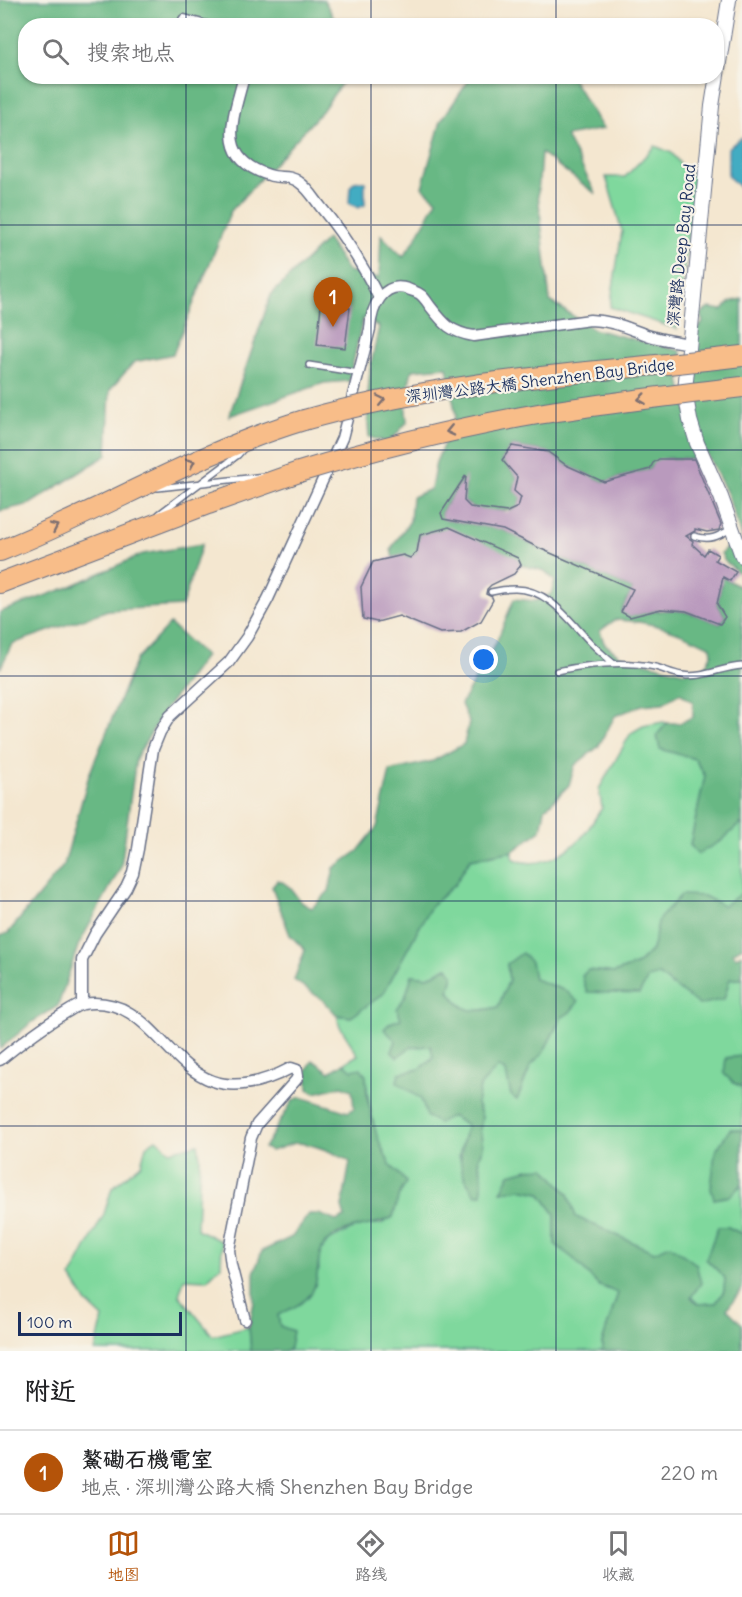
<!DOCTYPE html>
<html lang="zh">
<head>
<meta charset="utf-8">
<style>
  :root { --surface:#fff; --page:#f2f2f2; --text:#202124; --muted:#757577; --line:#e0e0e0; --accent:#b45309 }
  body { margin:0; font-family:Delius,"LXGW WenKai TC",sans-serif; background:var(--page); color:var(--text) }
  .scale { position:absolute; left:18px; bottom:15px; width:164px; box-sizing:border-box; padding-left:6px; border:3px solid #1b2f5e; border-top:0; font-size:16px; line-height:21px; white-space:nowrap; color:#1b2f5e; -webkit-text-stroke:4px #f7f3e8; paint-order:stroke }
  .you { position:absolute; left:484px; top:660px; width:21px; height:21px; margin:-15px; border:4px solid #fff; border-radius:50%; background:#1a73e8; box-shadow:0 0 0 9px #1a73e833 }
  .badge { display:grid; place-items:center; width:39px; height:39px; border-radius:50%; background:var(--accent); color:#fff; font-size:20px; font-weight:700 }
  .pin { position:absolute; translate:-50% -50px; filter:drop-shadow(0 2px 3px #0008) }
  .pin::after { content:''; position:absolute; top:32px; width:21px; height:18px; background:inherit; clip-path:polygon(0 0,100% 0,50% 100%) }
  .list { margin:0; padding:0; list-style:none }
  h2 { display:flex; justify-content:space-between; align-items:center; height:78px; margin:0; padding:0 24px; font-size:26px }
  h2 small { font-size:20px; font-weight:400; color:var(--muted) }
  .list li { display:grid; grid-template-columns:39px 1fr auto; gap:18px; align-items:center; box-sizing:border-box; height:84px; padding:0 24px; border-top:2px solid var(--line) }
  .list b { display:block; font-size:22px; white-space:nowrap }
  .list p { margin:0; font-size:20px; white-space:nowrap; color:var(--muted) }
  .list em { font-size:20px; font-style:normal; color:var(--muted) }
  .icon { flex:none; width:33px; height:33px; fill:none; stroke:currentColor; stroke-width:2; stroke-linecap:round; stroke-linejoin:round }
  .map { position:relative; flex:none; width:742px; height:1351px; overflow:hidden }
  .search { position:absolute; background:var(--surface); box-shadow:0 2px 4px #0004; left:18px; right:18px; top:18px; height:66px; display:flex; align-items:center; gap:15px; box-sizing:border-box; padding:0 21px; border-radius:24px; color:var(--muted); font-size:22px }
  .sheet { height:162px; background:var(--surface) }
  nav { display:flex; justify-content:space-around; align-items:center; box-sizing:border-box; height:84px; border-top:2px solid var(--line); background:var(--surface); font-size:16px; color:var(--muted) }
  nav a { display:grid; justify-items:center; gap:3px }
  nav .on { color:var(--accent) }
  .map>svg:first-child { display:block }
</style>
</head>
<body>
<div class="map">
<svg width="742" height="1351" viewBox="0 0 742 1351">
  <rect width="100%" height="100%" fill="#f7f3e8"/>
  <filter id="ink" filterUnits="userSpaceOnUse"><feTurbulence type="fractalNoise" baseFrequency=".0167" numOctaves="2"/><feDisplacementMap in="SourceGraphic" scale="12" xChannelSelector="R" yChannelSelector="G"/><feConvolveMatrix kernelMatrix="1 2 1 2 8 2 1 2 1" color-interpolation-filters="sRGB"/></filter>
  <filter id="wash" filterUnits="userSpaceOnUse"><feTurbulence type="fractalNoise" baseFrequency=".008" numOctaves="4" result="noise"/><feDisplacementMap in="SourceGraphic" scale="24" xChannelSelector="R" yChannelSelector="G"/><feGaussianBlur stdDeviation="1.35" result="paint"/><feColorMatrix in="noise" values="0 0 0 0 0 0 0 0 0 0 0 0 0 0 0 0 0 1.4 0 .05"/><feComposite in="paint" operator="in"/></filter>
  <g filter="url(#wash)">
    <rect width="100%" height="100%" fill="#f4e7d0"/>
    <path fill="#7fd89d" stroke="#4d847e" stroke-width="1.5" fill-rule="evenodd" d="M655 146 672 153 683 168 695 175 677 329 610 307 622 231 606 177H625Z
      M663 722 667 723 657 735 660 749 695 759 705 776 690 845 721 841 740 824 742 825V893L723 906 704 896 659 919 652 950 638 964 614 973 589 970 648 978 659 974 672 986 730 979H742V1056L726 1058 734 1083 742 1087V1130L730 1129 714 1199 730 1196 742 1184V1234L728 1227H718L706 1259 725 1278 724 1291 716 1303 698 1304 654 1252 576 1217 568 1194 545 1168 502 1192 520 1189 540 1193 555 1214V1244L574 1259 598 1285 618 1293 602 1343V1351H287L290 1348 280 1326 278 1315 295 1306 319 1270 318 1255 328 1241 361 1225 381 1224 393 1217 398 1198 406 1182C401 1176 394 1170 390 1164 374 1141 368 1103 366 1076L352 1070 344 1063 358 1055 339 1025 337 1015 351 1017 383 994 431 906 455 884 470 859 513 851V858C534 870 560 857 577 842 587 834 594 819 602 808L599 789 631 733 643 726ZM531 962 534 979 566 991 570 1012 561 1018 543 1053 531 1065 517 1099 511 1095 506 1072 498 1067 480 1086 477 1104 482 1117 480 1129 483 1147 478 1158 482 1177 468 1184 459 1156 467 1125 421 1099 397 1082 400 1073 420 1069 433 1057 431 1046 411 1047 392 1052 396 1041 390 1023 401 1019 398 1009 406 996 412 975 428 977 447 967 453 975 449 991C464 1014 474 1013 498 1007L509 980 507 964Z
      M156 1139 170 1151 198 1144 200 1157 197 1229 222 1242 221 1266 207 1280 184 1279 179 1295 213 1336 249 1327 251 1351H95L103 1318 87 1303 71 1277 104 1214 112 1188 141 1164 146 1146Z"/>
    <path fill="#67b884" stroke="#417471" stroke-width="1.5" fill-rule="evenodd" d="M0 0H324L338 25 26 26V76L346 77 322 111 231 211 173 354 134 362 110 390 107 455 30 504 0 511Z
      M471 77H571L603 129 566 136 596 194 541 153 538 194 550 301 593 329 681 351 680 380 699 459C683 459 659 453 650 469L604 482 566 465 548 452 512 446 502 460 517 477 514 490 521 497 518 507C505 513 475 513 464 501L465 485 460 483 441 513 444 519 503 530 539 548 633 589 621 611 630 616C672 606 680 608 720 624L725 617 717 604 723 577 738 586 741 584 739 573 724 560 721 553 728 546 734 547 742 569V825L740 824 721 841 698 854 690 845 705 776 695 759 660 749 657 735 667 723H680L693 717V702L680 693 663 703 642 705 615 716 598 747 575 765 569 785 545 809 541 830 513 851 470 859 455 884 431 906 383 994 351 1017 337 1015 324 1001 294 980 305 950 290 935 272 887 278 880C298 888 293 902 312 908L329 891 334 868 358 851 377 827 390 771 433 761 464 744 469 722 461 704 496 643 514 599 536 601 551 594 555 581 545 571 521 565 441 529 420 535 417 552 410 558 403 555 393 558 391 549 410 521 412 497 431 489 436 462 456 416 447 367 412 370 405 400 407 422 389 443 369 437 367 408 370 369 379 327 363 318 349 381 324 383 229 416 271 295 327 239 348 271 379 278 381 235 403 257 415 240 437 200 422 187 441 121ZM615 620C652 621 678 631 711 647L712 653 704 669 683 672 620 656 604 643 600 631Z
      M742 299V540L727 493 701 443 689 391 693 332 703 323 700 314 709 308 722 310 730 302Z
      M202 544 182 606 108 610 12 644 0 669V612L69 587 143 554Z
      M170 624 205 656 164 711 136 758 121 867 78 946 58 1006 32 1022 0 1049V936L8 933 64 865 89 775 136 660Z
      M742 893V947L733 953 736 957 742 954V979H730L724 999 699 1005 659 975 648 978 639 994 587 992 582 976 588 970 614 973 638 964 652 950 659 919 681 895 704 896 723 906Z
      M522 953 531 962 534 979 566 991 578 1002 570 1012 561 1018 543 1053 531 1065 517 1100 511 1095 506 1072 498 1067 480 1086 477 1104 482 1117 480 1129 483 1147 478 1158 482 1177V1194L476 1195C454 1167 460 1156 467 1125L452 1116 439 1123 427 1117 421 1099 397 1082 399 1073 420 1069 433 1058 431 1046 411 1047 397 1057 392 1052 396 1041 384 1029 390 1023 401 1019 397 1009 406 995 412 975 428 977 448 967 453 975 449 991C463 1014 474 1013 498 1007L509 980 507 964Z
      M742 1056V1087L734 1083 724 1074 726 1058Z
      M313 1060 330 1072 344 1063 352 1070 361 1068 366 1076 367 1098 377 1136 389 1163 406 1182 398 1198 393 1217C373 1228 347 1225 328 1240 313 1253 323 1280 309 1296 302 1305 288 1310 278 1315L280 1326 293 1331 290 1348 287 1351H251L249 1327 254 1302V1273L262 1251 292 1237 309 1214H319L336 1221 345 1217 342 1207 350 1162C339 1154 311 1143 297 1143 289 1143 279 1150 270 1151L264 1148 293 1100 301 1097 348 1112 354 1108 352 1090 342 1086 315 1093 308 1089 307 1070Z
      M730 1129 742 1130V1184L730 1196 714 1199 711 1189 715 1152Z
      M545 1168 568 1194 576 1217 654 1252 670 1245 696 1264 701 1283 691 1297 698 1304 716 1303 724 1291 725 1278 706 1259 718 1227H728L742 1234V1289L727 1309 742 1324V1351H602V1343L618 1293 598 1285 574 1259 555 1244V1214L540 1193 520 1189 501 1192 510 1174 528 1169Z"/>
    <path fill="#43acc2" stroke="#2f6e90" stroke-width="1.5" d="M742 137V190L728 176V148Z
      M361 181 365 182V205L358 208 349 203 350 187 354 182Z"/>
    <g id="blocks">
      <path fill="#b99abd" d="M321 305 350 308 345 348 317 345Z
        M512 446 548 452 566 465 604 482 650 469 653 463 659 459H694L721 524 719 530 707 532 695 529V531L686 536 693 541 692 544 704 555 708 549 718 555 715 560 736 572 730 581 723 577 717 604 725 617 720 624 686 611 661 609 630 617 621 612 633 589 539 548 503 530 443 519 441 513 466 475 464 501 470 507 507 512 518 507 521 497 514 491 517 477 502 460Z
        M449 527 518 558 521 565 514 574 491 585 487 589 486 594 492 597 493 600 481 621 461 632 440 633 399 616 377 622 363 619 361 587 373 562 403 555 410 558 417 552 420 535Z"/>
    </g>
  </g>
  <g filter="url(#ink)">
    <use href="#blocks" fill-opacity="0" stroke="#676f86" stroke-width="1.5"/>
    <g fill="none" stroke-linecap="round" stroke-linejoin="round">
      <defs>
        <path id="service" d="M309 365 359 373
          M158 488 265 476
          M159 514 238 455 244 448
          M694 536C710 541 717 537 731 529
          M491 592C499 590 507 589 515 589 550 589 570 622 592 644 599 651 606 657 613 663
          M557 671C589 664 622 660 655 667 664 669 673 674 682 675 703 679 721 667 742 666"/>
        <path id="minor" d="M184 20 206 26
          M244 76C234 117 214 158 269 175 279 179 289 174 299 182 308 188 314 198 320 206 344 235 363 265 379 298
          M82 1004V960L95 934 126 888 133 873 138 849 153 749 160 732 170 716 229 662 247 637 268 599 342 438 370 329C371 308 383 280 408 289 412 291 418 292 421 295 424 297 427 302 430 306 444 324 450 332 474 336L590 320C615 321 627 328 650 336 662 340 676 341 688 344
          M0 1060C22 1042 43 1026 67 1012 72 1009 78 1005 83 1004 172 990 170 1132 291 1068L297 1070 298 1076 296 1080 257 1124 251 1138 229 1250 231 1265 245 1320"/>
        <path id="tertiary" d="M729 0 712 106 685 391 690 420 697 443 721 497 742 556"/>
        <path id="motorway" d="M0 551C103 510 198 452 304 420
          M0 583 208 504 299 472"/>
      </defs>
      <use href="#service" stroke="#676f86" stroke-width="8"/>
      <use href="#minor" stroke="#676f86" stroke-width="13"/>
      <use href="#tertiary" stroke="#676f86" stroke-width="16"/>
      <use href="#motorway" stroke="#676f86" stroke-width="22"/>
      <use href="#service" stroke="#fff" stroke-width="5"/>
      <use href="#minor" stroke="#fff" stroke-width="10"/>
      <use href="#tertiary" stroke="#fff" stroke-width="14"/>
      <use href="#motorway" stroke="#f8bd89" stroke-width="20"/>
      <defs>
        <path id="motorway-bridge" d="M304 420C447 379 595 373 742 356
          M299 472C377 448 457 428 538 414 606 403 674 395 742 387"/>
      </defs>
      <use href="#motorway-bridge" stroke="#676f86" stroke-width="22" stroke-linecap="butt"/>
      <use href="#motorway-bridge" stroke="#f8bd89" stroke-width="20"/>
    </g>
    <defs><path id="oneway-chevron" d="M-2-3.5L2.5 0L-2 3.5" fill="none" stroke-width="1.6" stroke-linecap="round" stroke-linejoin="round" transform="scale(1.5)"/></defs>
    <g stroke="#7e6f71">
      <use href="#oneway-chevron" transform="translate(642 399) rotate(173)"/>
      <use href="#oneway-chevron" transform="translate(381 400) rotate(-12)"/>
      <use href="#oneway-chevron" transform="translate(450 431) rotate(167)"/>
      <use href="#oneway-chevron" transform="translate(191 463) rotate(-24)"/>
      <use href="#oneway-chevron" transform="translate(54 527) rotate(-25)"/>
    </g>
  </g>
  <path fill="none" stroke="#1b2f5e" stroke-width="1.5" stroke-opacity="0.55" d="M186 0V26M371 0V26M556 0V26M186 76V1351M371 76V1351M556 76V1351M0 225H742M0 450H742M0 676H742M0 901H742M0 1126H742"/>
  <g text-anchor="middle" stroke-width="4.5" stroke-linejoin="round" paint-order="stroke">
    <g font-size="16" fill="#1b2f5e" stroke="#f7f3e8">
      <text transform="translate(681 245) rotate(-84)" y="6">深灣路 Deep Bay Road</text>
      <text transform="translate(540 380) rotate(-7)" y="6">深圳灣公路大橋 Shenzhen Bay Bridge</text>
    </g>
  </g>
</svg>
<div class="scale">100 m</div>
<div class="you"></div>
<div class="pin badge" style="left:333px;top:327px">1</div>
<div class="search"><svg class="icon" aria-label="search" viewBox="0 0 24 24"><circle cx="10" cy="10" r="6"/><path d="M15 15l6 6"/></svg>搜索地点</div>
</div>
<section class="sheet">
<h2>附近<small></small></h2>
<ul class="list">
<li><span class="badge">1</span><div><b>鰲磡石機電室</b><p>地点 · 深圳灣公路大橋 Shenzhen Bay Bridge</p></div><em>220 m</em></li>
</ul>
</section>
<nav>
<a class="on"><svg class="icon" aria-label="map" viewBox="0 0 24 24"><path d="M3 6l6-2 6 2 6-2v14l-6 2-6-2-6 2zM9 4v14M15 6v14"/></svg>地图</a>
<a><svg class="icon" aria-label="directions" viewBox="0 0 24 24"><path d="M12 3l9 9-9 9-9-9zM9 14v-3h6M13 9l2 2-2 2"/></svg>路线</a>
<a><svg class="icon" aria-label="saved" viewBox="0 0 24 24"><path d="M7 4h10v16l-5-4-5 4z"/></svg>收藏</a>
</nav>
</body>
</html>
